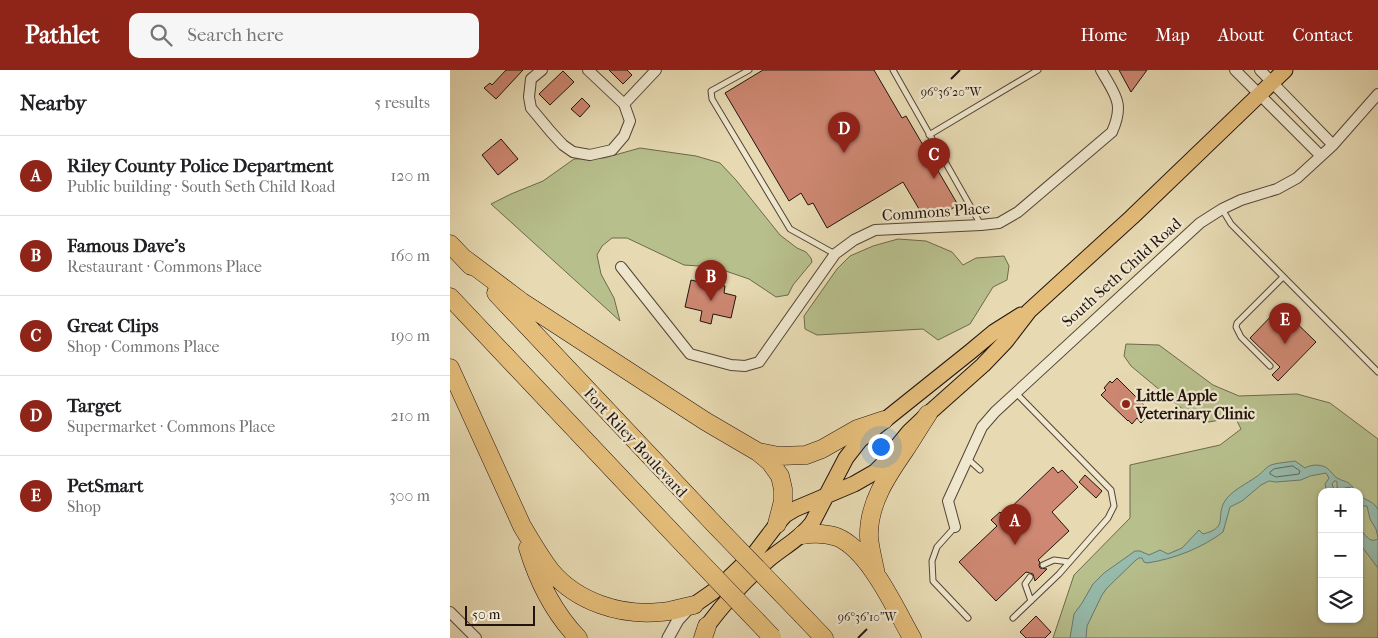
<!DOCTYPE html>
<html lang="en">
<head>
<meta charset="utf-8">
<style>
  :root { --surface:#fff; --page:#f6f6f6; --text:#202124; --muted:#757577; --line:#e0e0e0; --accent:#8f2418 }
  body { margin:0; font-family:"IM FELL French Canon",serif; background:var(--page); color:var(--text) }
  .controls { position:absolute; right:15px; bottom:15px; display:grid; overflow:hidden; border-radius:10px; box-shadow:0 1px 4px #0004 }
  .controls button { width:45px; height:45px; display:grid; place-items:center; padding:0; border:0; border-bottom:1px solid var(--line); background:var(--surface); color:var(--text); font:25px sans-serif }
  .scale { position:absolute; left:15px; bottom:12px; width:70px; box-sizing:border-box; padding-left:5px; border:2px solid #23130d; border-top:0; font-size:14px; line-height:18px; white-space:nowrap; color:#23130d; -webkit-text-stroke:4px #efe7ce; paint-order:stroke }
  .you { position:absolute; left:430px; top:376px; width:18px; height:18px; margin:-12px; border:4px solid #fff; border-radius:50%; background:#1a73e8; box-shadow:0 0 0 8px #1a73e833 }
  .badge { display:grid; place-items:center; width:32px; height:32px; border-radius:50%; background:var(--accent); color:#fff; font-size:16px; font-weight:700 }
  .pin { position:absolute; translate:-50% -41px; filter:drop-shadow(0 1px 2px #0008) }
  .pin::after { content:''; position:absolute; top:26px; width:18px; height:15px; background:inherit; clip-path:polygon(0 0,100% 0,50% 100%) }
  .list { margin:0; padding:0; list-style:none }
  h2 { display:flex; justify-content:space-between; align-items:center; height:65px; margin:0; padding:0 20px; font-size:21px }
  h2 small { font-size:16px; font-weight:400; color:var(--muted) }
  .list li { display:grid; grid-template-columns:32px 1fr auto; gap:15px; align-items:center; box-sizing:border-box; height:80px; padding:0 20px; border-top:1px solid var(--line) }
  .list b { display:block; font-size:19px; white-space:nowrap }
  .list p { margin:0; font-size:16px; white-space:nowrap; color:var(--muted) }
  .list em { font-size:16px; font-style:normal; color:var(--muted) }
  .icon { flex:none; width:28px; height:28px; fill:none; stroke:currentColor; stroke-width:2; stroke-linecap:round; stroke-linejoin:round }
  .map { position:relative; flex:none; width:928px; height:568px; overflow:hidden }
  header { display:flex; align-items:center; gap:30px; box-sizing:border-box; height:70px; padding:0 25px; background:var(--accent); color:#fff }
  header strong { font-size:24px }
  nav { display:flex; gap:28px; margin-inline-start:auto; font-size:18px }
  .search { width:350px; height:45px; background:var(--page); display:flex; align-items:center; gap:12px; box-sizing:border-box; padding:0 18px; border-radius:10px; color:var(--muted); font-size:19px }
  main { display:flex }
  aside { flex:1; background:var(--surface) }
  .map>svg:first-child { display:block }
</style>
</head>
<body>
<header>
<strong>Pathlet</strong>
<div class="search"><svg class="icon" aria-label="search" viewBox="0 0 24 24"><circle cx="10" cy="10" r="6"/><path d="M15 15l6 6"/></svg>Search here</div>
<nav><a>Home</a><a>Map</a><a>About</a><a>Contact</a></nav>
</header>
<main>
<aside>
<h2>Nearby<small>5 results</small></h2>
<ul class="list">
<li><span class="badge">A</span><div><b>Riley County Police Department</b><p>Public building · South Seth Child Road</p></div><em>120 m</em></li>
<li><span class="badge">B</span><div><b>Famous Dave's</b><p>Restaurant · Commons Place</p></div><em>160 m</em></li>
<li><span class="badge">C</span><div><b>Great Clips</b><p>Shop · Commons Place</p></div><em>190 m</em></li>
<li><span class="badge">D</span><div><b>Target</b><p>Supermarket · Commons Place</p></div><em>210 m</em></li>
<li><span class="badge">E</span><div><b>PetSmart</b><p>Shop</p></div><em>300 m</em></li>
</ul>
</aside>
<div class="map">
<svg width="928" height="568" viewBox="0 0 928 568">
  <rect width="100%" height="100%" fill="#e7dab3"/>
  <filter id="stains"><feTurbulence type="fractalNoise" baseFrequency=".004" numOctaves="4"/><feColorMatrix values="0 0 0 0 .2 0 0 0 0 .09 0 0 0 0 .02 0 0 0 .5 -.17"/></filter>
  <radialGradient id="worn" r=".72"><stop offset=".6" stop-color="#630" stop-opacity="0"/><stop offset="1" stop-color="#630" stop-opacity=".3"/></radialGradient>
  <path fill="#b7bf8c" stroke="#6d694c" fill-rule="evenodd" d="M190 78 246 86 270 93 286 110 330 165 347 178 356 182 361 188 362 192 343 215 338 225 326 227 299 209 264 197 234 195 177 168H162L152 176 147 185 151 204 164 228 170 251 41 134 61 124 93 111 124 89 154 88Z
    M448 169 476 171 502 182 513 195 526 188 554 186 559 196 557 210 543 217 520 254 488 270 473 259 367 265 355 259 354 246 387 199 400 186 423 176Z
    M676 274 709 275 763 315 789 326 847 324 880 333 928 369V568H603L624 505 680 448V395L770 375 791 359 785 347 759 352 741 346 681 296 674 286ZM872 422H909V549H872Z"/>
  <path fill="#97bbac" stroke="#69786c" d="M845 391 855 398C861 394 873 394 878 399 882 402 883 405 887 408 896 413 900 410 905 422H902L900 417 891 419 887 418V412L886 411H884L882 414 885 422H877L875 414 879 408 876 403 860 406 851 410 826 412 819 411 811 415 792 431 780 437 773 462C752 478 724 489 697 493L694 492 692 488H689L686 490 657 518 652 525 637 556 636 568H620L624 544 632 533 643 514 654 503 685 481H690L699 485 710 480 718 484 732 478 749 460 753 464C781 457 763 446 777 428 785 419 796 414 806 407 811 404 816 397 821 395 826 393 839 392 845 391Z
    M909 426C916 430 925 432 928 440V468L926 459 920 449 917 436H912C911 447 907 459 917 467 921 471 923 471 928 469V498L909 473Z"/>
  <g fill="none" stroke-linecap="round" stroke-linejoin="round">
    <path stroke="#5d675c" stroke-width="1" d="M843 396 850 401 849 404 826 407 820 404V402L824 399Z"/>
  </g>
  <path fill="#ce8873" stroke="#23130d" d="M56 0H73L46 29 34 18 40 13 42 15Z
    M159 0H177L182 5 173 14Z
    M313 0H424L452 48 456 46 508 135 493 144H472L453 112 377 158 363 133 358 135 351 123 339 131 275 23Z
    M669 0H697L681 22Z
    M113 1 124 12 100 35 89 24Z
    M132 28 140 36 130 47 121 39Z
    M51 69 68 89 48 105 32 85Z
    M241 210 262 215V213L275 216 274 223 286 226 281 248 263 244 261 254 250 251 252 241 235 237Z
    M830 237 866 272 828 311 822 305 830 297 800 268Z
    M667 308 701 342 691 353 687 348 682 354 678 350V351L651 325 656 320 654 318 660 311 662 313Z
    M603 397 608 403 612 400 628 417 602 442 619 461 588 490 590 492 589 495 590 498 597 499 585 511 583 504 576 502 546 531 509 492 547 456 541 450 550 442 553 445Z
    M635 405 652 421 646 428 629 412Z
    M586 546 601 562 595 568H576L570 562Z"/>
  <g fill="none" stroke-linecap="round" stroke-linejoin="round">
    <defs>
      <path id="service" d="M299 0 261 21 262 29 340 159 385 184
        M443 0 531 155
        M479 65 588 0
        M772 139 781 154 928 302
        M820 296 791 267 786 257 787 253 833 207
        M518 389 530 400
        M505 457 487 477 482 491 483 511 518 548
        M593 495 604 490 619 492
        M580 507 575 514 581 531
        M563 548 609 504 658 448 664 436 661 420 566 323"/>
      <path id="minor" d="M92 0 81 9 79 27 81 38 101 62 113 75 123 82 140 85 162 80 174 66 180 51 174 34 138 0
        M785 0 871 86
        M810 0 883 75
        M174 34 206 0
        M171 197 240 284 281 295 295 296 309 292 385 184 404 170 425 160 531 155 549 153 568 142 662 62C675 33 665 25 651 0
        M505 457 498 431 532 357 545 342 750 153 772 139 791 130 827 119 847 108 883 75 928 24
        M0 542 26 568"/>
      <path id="tertiary" d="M218 568 228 550 240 537"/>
      <path id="primary" d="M244 535 264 521 279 508 305 483 327 454 335 445 345 439 404 414 425 402 432 395 459 362 478 344 533 295 556 271 579 241 682 147 835 0
        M257 556C275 532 295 510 318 490 332 478 350 469 362 453L396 388 410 370 520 282 544 262 571 245"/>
      <path id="motorway" d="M0 174 21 196
        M15 189 72 232 109 256 255 351 308 382 320 392 330 406 333 419V431L327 454
        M46 223 267 457
        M0 227 236 477
        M0 298 72 456C81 471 90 487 101 501 127 532 171 546 210 542 221 542 233 537 244 535
        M308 382 329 386 356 385 372 379 407 359 434 350
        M352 465C364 463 375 463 387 467 419 480 445 538 462 568
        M78 478C88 511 104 543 128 568
        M426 505C424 493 420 480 419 467 418 434 437 406 455 380 463 368 470 356 478 344
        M353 546 374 568
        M253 568 257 556"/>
    </defs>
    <use href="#service" stroke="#544536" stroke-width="7"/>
    <use href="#minor" stroke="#544536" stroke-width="12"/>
    <use href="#tertiary" stroke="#544536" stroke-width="13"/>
    <use href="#primary" stroke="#23130d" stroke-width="17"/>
    <use href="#motorway" stroke="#23130d" stroke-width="19"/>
    <use href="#service" stroke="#efe7ce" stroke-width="5"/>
    <use href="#minor" stroke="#efe7ce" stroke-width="10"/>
    <use href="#tertiary" stroke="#efe7ce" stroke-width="11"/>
    <use href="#primary" stroke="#e4bd7a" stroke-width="15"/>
    <use href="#motorway" stroke="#e4bd7a" stroke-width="18"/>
    <defs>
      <path id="motorway-bridge" d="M267 457 353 546
        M236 477 322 567"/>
    </defs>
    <use href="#motorway-bridge" stroke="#23130d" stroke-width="19" stroke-linecap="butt"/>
    <use href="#motorway-bridge" stroke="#e4bd7a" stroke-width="18"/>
  </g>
  <path fill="none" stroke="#23130d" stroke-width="2" d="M501 9 510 0M408 568 417 559"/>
  <circle fill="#8f2418" stroke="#efe7ce" stroke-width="2" cx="676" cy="334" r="5"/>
  <g text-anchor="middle" stroke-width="4.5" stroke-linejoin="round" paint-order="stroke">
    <g font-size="16" fill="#23130d" stroke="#efe7ce">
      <text transform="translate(486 141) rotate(-4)" y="6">Commons Place</text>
      <text transform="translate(671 202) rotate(-42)" y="6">South Seth Child Road</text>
      <text transform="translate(186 372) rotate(47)" y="6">Fort Riley Boulevard</text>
    </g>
    <g font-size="16" font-weight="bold" fill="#23130d" stroke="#efe7ce" text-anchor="start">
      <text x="686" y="331">Little Apple<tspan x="686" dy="18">Veterinary Clinic</tspan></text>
    </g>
  </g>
  <g font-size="12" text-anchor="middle" fill="#23130d" stroke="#efe7ce" stroke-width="4.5" stroke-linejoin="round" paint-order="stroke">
    <text x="501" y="26">96°36'20"W</text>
    <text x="417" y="551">96°36'10"W</text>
  </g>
  <rect width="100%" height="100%" filter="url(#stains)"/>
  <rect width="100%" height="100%" fill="url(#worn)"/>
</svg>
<div class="controls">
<button>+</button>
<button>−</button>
<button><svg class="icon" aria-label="layers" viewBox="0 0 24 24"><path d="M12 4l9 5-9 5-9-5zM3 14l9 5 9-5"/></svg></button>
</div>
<div class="scale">50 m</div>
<div class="you"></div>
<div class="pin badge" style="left:565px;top:475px">A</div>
<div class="pin badge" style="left:261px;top:231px">B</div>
<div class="pin badge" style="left:484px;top:109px">C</div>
<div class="pin badge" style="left:394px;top:83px">D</div>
<div class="pin badge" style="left:835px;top:274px">E</div>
</div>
</main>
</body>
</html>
